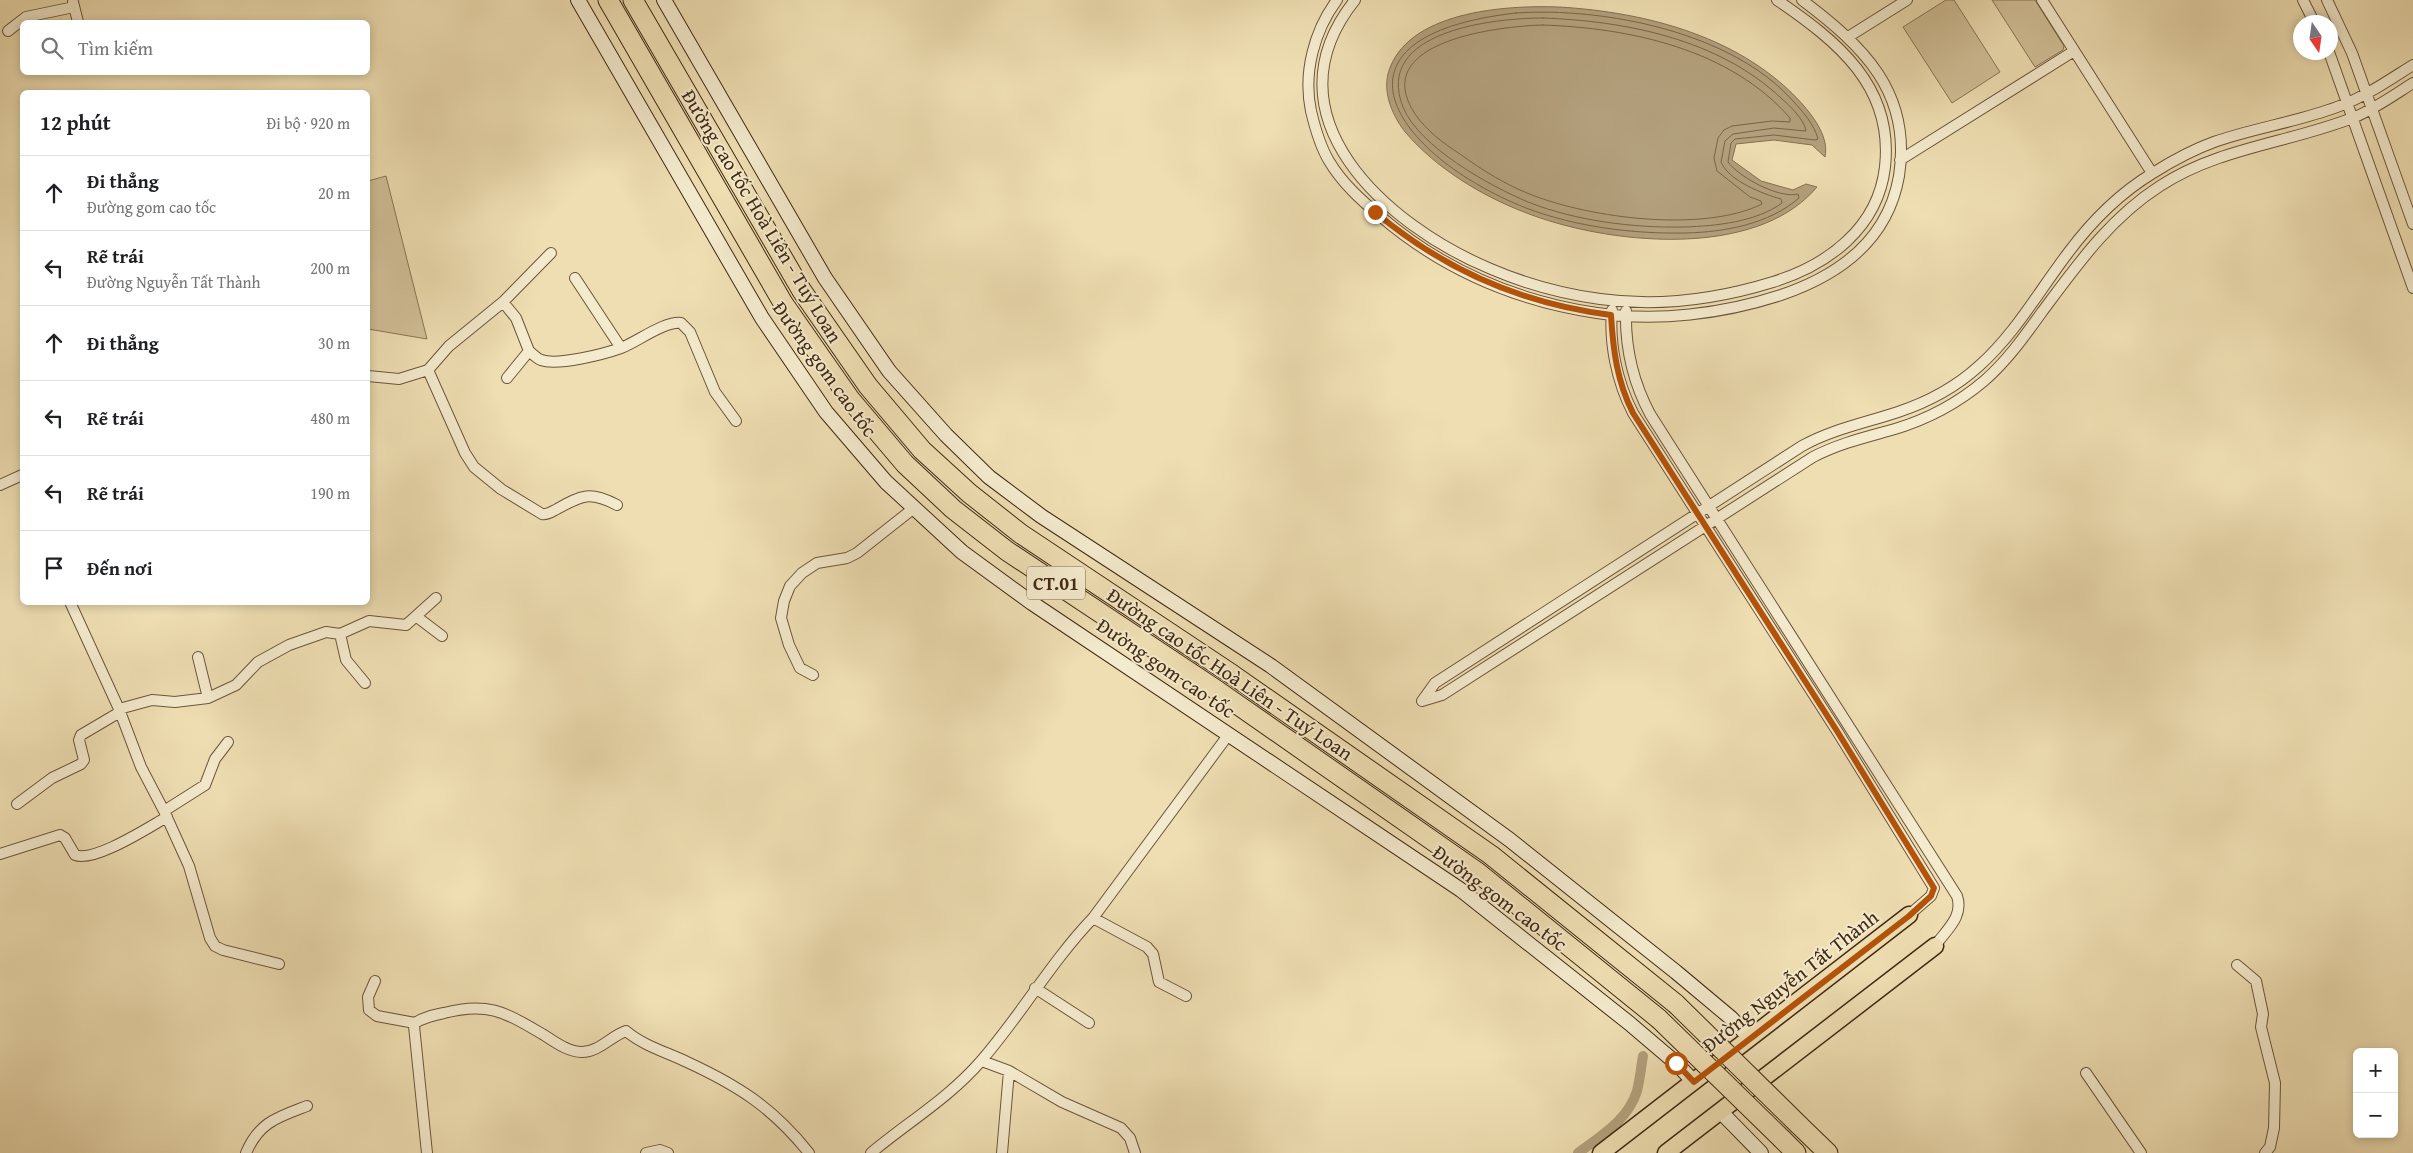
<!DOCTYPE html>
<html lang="vi">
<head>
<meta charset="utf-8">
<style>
  :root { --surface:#fff; --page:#f2f2f2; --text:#202124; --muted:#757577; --line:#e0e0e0 }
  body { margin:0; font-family:"Gentium Book Plus",serif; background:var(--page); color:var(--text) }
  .controls { position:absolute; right:15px; bottom:15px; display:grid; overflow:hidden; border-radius:8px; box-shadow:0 2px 8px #0003 }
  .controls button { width:45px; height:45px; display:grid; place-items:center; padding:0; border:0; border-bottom:1px solid var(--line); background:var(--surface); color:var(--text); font:25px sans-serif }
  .compass { position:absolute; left:2293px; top:15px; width:45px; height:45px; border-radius:50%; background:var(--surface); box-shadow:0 2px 8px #0003; rotate:167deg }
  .stop { position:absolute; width:15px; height:15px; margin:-11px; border:4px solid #b45309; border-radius:50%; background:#fff }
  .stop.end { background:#b45309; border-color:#fff; box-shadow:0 1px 5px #0008 }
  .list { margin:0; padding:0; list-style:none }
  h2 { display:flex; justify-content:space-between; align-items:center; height:65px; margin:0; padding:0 20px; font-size:21px }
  h2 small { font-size:16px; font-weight:400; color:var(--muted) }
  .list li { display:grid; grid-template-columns:32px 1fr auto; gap:15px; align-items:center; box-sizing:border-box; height:75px; padding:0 20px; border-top:1px solid var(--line) }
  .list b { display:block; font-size:19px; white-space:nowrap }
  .list p { margin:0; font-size:16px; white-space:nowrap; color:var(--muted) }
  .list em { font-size:16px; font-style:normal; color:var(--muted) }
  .icon { flex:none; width:28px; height:28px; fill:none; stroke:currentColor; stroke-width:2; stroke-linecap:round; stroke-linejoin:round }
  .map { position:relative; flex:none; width:2413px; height:1153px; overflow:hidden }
  .search { position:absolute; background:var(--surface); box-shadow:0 2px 8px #0003; left:20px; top:20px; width:350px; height:55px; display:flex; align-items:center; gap:12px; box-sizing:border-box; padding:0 18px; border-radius:8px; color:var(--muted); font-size:19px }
  .panel { position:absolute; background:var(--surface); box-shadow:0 2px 8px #0003; left:20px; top:90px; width:350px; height:515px; border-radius:8px }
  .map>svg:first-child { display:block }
</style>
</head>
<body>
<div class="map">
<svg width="2413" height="1153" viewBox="0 0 2413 1153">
  <rect width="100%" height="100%" fill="#eedeb2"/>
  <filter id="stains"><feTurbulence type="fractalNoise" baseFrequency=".004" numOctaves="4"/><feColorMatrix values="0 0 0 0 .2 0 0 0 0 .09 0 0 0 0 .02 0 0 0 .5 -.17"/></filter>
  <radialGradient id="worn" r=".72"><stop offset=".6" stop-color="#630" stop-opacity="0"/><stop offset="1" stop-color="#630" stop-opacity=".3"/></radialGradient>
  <path fill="#d1bf97" stroke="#897455" d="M1946 0H1954L2000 72 1952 103 1903 27Z
    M1992 0H2035L2064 46 2063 50 2035 67Z
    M386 176 427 339 368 329V181Z"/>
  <path fill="#b3a07c" stroke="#857052" d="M1559 7C1646 12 1744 37 1804 106 1815 119 1829 138 1825 157L1812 145 1774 140 1736 144 1732 160 1761 181 1793 190 1806 184 1817 187C1755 261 1604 244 1524 212 1482 196 1436 168 1406 133 1393 117 1383 94 1388 74 1405 11 1506 5 1559 7Z"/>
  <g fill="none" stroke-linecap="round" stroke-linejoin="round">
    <path stroke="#7a6448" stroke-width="1" d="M1516 13C1604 7 1732 32 1793 101 1803 112 1814 124 1818 139L1815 140 1774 135 1735 139 1731 143 1728 162C1739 177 1779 199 1798 194L1799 198C1769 224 1725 232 1686 233 1633 234 1576 227 1526 208 1393 155 1312 36 1516 13Z
      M1543 18C1626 21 1718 39 1781 98 1790 106 1804 119 1806 131L1774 128 1733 134 1725 141 1721 162C1729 181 1763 194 1781 199L1782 203C1756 222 1716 226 1684 227 1633 228 1576 221 1528 202 1490 186 1419 147 1403 107 1373 31 1494 18 1543 18Z
      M1543 25C1630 28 1730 49 1790 118V122L1772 121 1732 126 1724 130 1718 138 1714 158 1717 171 1750 197 1761 201 1762 204C1703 233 1591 218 1532 195 1506 185 1482 170 1460 154 1443 143 1427 131 1415 114 1367 41 1500 26 1543 25Z"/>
    <path stroke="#b3a07c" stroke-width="10" d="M1578 1153C1601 1136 1628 1120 1637 1091 1640 1079 1641 1067 1643 1056"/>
    <defs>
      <path id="street" d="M1337 0C1314 31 1303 73 1311 111 1315 128 1320 146 1329 161 1342 183 1361 200 1380 216 1442 269 1516 301 1597 313 1657 322 1723 314 1781 295 1840 275 1888 240 1899 176 1912 92 1863 46 1802 0
        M1355 0C1262 116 1387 226 1491 269 1526 284 1563 294 1600 299 1658 307 1718 299 1773 282 1828 265 1878 228 1885 167 1894 86 1837 41 1777 0
        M2042 0 2152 173
        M2303 0 2314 22
        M2327 0 2352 53 2413 224
        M73 2 78 22
        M8 31 26 17 74 7
        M1848 37 1907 0
        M2329 52 2413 288
        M1900 160 2074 51
        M575 278 621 348
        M503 302 516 318 529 351
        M1612 310C1609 344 1617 382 1633 413L1837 731 1934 888 1931 896 1909 915
        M1626 311C1625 348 1633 382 1650 414L1957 896C1964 917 1946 930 1935 946
        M428 370 465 453 474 467 501 489 542 514C548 515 551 512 557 509 582 495 590 491 617 505
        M368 376 399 379 428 370 449 346 503 302 551 253
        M507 378 529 351C533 354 536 358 541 360 558 366 604 354 621 348 637 342 664 321 681 323L690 332 715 392 736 421
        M0 485 22 475
        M70 602 119 709 141 767 164 811 189 866 210 938 215 946 223 950 279 964
        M417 617 442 636
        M340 634 346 660 365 683
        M198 657 208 698
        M813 675 800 668 789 645 781 618 784 601 790 586 802 573 817 563 847 558 857 553 914 508
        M1422 701 1435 683 1802 446C1833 429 1865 423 1898 412 1928 402 1956 387 1979 366 2015 334 2039 291 2068 253 2091 222 2120 193 2153 173 2172 161 2192 150 2214 142 2254 128 2297 122 2337 107 2365 97 2389 80 2413 65
        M1422 701 1442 695 1813 457C1840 443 1867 437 1895 429 1928 419 1958 403 1984 381 2007 361 2024 337 2042 312 2077 265 2110 218 2160 186 2220 147 2290 143 2355 117 2376 108 2394 95 2413 83
        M119 709 152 700 175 702 208 698 236 685 258 662 289 645 326 632 340 634 369 621 406 625 436 598
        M17 804 52 778 81 764 84 760 79 740 81 735 120 712
        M164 811 205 785 215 759 228 742
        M0 854 60 835 65 838 75 855C94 863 149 827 167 817
        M1093 918 1147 947 1153 954 1159 982 1186 996
        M2237 965 2256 981 2263 1014 2261 1027 2275 1083 2274 1128 2270 1147 2265 1153
        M375 981 368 997 369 1010 377 1016 415 1023
        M1035 988 1089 1023
        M982 1061 1009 1071 1062 1102 1121 1128 1130 1138 1135 1153
        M2086 1073 2141 1153
        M246 1153C259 1122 278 1117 307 1106
        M427 1153 414 1026 415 1023C424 1017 434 1015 444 1013 489 1001 506 1013 544 1035 555 1042 568 1052 582 1052 599 1052 611 1036 626 1031 644 1046 666 1052 687 1062 739 1086 773 1108 809 1153
        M646 1153 660 1150 668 1153
        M871 1153C908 1122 949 1098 981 1061 1021 1015 1051 962 1093 918L1229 734
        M1002 1153 1009 1071"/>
      <path id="secondary" d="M578 0 762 318 826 412 886 482 962 552 1032 603 1461 890 1629 1023 1676 1063 1694 1082
        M664 0 825 278 889 371 946 435 989 477 1041 516 1271 666 1510 840 1676 972 1731 1018 1750 1038
        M1720 1111 1761 1153"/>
      <path id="primary" d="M1601 1153 1909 915
        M1666 1153 1935 946"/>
      <path id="highway" d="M608 0 783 303 850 399 905 464 953 509 1007 551 1218 691 1476 871 1659 1019
        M633 0 802 291 868 386 922 450 969 493 1021 534 1233 675 1491 855 1676 1004
        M1799 1125 1828 1153
        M1782 1139 1796 1153"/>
    </defs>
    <use href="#street" stroke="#6c563b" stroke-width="12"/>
    <use href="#secondary" stroke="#412913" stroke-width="16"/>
    <use href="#primary" stroke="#412913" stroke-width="19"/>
    <use href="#highway" stroke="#412913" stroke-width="21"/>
    <use href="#street" stroke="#f4eacd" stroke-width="10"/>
    <use href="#secondary" stroke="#f4eacd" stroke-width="14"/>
    <use href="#primary" stroke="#eedeb2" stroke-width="16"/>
    <use href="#highway" stroke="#eedeb2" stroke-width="19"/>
    <defs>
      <path id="highway-bridge" d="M1676 1004 1799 1125
        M1659 1019 1782 1139"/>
    </defs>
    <use href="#highway-bridge" stroke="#412913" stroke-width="21" stroke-linecap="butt"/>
    <use href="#highway-bridge" stroke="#eedeb2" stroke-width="19"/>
  </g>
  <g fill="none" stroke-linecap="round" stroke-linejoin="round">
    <path stroke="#b45309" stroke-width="6" d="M1375 212C1444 270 1522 304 1611 315 1613 349 1617 382 1633 413L1837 731 1934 888 1931 896 1909 916 1694 1082 1676 1063"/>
  </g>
  <g text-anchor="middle" stroke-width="4" stroke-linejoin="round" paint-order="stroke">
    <rect fill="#f4eacd" stroke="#77634b" stroke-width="1" x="1027" y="566.5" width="58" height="33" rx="4"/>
    <g font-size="19" font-weight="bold" fill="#412913">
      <text x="1056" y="590">CT.01</text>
    </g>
    <g font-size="20" fill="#412913" stroke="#f4eacd">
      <text transform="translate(762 216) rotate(59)" y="7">Đường cao tốc Hoà Liên - Tuý Loan</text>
      <text transform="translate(825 369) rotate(54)" y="7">Đường gom cao tốc</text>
      <text transform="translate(1166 668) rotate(34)" y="7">Đường gom cao tốc</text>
      <text transform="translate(1230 674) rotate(34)" y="7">Đường cao tốc Hoà Liên - Tuý Loan</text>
      <text transform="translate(1500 898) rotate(37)" y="7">Đường gom cao tốc</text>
      <text transform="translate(1790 981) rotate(-38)" y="7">Đường Nguyễn Tất Thành</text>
    </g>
  </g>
  <rect width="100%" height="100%" filter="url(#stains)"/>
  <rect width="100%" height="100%" fill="url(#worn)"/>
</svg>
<div class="controls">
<button>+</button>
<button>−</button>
</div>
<svg class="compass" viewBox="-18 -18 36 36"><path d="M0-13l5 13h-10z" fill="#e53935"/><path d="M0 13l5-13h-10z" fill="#757577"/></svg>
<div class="stop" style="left:1676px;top:1063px"></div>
<div class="stop end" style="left:1375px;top:212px"></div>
<div class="search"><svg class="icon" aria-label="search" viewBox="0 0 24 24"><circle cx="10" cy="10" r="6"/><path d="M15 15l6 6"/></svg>Tìm kiếm</div>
<section class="panel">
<h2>12 phút<small>Đi bộ · 920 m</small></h2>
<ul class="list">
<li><svg class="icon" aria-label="ahead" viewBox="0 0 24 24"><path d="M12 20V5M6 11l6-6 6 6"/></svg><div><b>Đi thẳng</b><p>Đường gom cao tốc</p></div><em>20 m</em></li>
<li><svg class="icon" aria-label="left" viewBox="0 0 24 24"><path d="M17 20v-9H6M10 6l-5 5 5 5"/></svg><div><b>Rẽ trái</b><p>Đường Nguyễn Tất Thành</p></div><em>200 m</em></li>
<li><svg class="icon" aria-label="ahead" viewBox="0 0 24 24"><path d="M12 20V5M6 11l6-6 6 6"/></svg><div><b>Đi thẳng</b></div><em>30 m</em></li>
<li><svg class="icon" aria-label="left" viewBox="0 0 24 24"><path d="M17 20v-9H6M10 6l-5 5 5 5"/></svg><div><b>Rẽ trái</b></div><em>480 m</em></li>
<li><svg class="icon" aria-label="left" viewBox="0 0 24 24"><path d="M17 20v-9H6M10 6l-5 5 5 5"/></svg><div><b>Rẽ trái</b></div><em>190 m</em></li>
<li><svg class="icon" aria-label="arrive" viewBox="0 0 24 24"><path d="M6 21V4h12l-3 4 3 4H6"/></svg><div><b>Đến nơi</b></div></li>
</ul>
</section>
</div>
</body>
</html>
